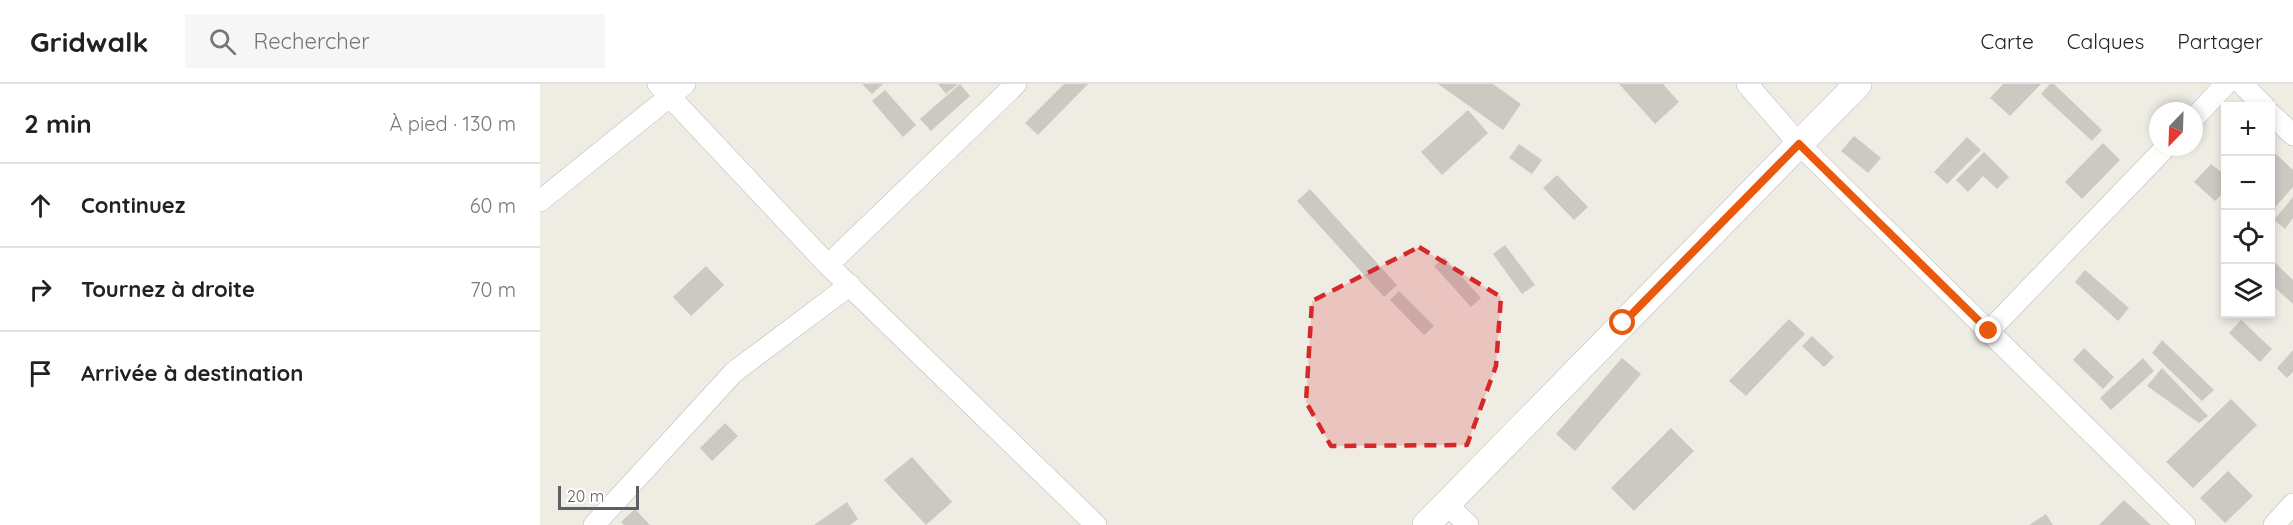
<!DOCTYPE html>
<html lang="fr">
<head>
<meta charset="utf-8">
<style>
  :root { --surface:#fff; --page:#f6f6f6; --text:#222; --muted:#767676; --line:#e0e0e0 }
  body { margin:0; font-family:Quicksand,sans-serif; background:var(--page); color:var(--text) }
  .controls { position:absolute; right:18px; top:18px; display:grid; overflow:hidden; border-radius:0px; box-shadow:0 3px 9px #0003 }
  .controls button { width:54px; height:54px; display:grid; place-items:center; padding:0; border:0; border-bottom:2px solid var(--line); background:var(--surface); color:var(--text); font:30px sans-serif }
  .compass { position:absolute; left:1609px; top:18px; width:54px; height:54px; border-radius:50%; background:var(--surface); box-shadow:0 3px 9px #0003; rotate:203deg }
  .scale { position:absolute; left:18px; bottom:15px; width:81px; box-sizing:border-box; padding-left:6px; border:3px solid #5c6065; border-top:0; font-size:16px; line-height:21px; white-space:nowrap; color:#5c6065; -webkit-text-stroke:4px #fff; paint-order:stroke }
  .stop { position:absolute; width:18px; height:18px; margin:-14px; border:4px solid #ea580c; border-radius:50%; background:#fff }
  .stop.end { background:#ea580c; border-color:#fff; box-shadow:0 2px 6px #0008 }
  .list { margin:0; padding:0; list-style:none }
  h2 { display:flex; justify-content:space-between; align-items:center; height:78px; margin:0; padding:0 24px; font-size:26px }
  h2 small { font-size:20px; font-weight:400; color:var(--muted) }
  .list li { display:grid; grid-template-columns:39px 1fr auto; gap:18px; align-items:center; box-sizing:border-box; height:84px; padding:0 24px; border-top:2px solid var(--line) }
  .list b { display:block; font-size:22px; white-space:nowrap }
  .list em { font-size:20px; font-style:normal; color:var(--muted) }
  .icon { flex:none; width:33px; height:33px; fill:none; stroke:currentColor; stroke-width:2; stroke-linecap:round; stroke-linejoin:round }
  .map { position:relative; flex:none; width:1753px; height:441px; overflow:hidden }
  header { display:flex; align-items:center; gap:36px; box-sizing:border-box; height:84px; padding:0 30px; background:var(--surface); border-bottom:2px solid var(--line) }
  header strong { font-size:28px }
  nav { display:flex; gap:33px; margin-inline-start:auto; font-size:21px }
  .search { width:420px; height:54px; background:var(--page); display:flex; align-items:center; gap:15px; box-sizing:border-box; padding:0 21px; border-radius:0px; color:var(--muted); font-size:22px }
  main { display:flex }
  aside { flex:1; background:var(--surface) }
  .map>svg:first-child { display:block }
</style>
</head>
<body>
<header>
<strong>Gridwalk</strong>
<div class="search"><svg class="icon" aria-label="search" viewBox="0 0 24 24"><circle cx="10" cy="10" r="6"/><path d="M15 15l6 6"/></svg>Rechercher</div>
<nav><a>Carte</a><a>Calques</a><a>Partager</a></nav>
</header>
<main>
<aside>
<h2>2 min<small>À pied · 130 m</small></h2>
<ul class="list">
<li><svg class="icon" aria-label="ahead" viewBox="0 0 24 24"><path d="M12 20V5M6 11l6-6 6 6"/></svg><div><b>Continuez</b></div><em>60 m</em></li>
<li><svg class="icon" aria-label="right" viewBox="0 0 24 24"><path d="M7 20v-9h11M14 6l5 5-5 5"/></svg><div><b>Tournez à droite</b></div><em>70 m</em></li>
<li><svg class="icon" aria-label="arrive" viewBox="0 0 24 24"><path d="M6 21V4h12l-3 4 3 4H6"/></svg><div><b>Arrivée à destination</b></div></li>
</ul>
</aside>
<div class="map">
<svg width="1753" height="441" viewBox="0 0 1753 441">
  <rect width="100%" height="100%" fill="#efece4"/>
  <path fill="#ccc9c3" d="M322 0H343L332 10Z
    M398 0H418L406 10Z
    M420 0 430 12 391 47 380 35Z
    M524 0H548L498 51 485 39Z
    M898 0H953L981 20 963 46Z
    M1079 0H1123L1139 18 1115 40Z
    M1463 0H1501L1470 32 1450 14Z
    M1510 0H1514L1562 46 1552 57 1501 10Z
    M345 6 376 41 363 53 332 17Z
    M928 26 948 49 902 91 881 68Z
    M1314 52 1341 74 1328 89 1301 67Z
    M1427 53 1441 66 1407 100 1394 88Z
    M1563 59 1580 76 1542 115 1525 98Z
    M979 60 1002 76 992 90 969 74Z
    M1444 68 1469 93 1457 105 1443 92 1428 108 1416 96Z
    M1736 70 1753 86V103L1730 129V88L1733 85 1731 76Z
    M1671 80 1686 92V106L1675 117 1654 98Z
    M1017 91 1048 123 1034 136 1003 104Z
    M770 105 857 201 844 213 757 117Z
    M1753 113V134L1745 145 1734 136Z
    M965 161 995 201 982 210 953 170Z
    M904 173 941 214 931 223 894 182Z
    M1730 174 1753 196V220L1730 199Z
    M166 182 184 201 151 232 133 213Z
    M1545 186 1589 224 1578 237 1535 198Z
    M859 207 894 242 884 251 850 216Z
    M1249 235 1265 250 1206 312 1189 297Z
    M1701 236 1732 265 1720 278 1689 249Z
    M1272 252 1294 273 1284 283 1262 262Z
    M1622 256 1674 306 1662 317 1612 269Z
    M1544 264 1574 293 1563 305 1533 276Z
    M1753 266V288L1747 294 1737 284Z
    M1082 274 1101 290 1035 367 1016 350Z
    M1603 274 1614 287 1571 326 1560 314Z
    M1622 284 1668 332 1659 339 1607 302Z
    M1691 315 1717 341 1653 404 1626 378Z
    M185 339 198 352 172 377 160 364Z
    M1131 344 1154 367 1094 427 1071 404Z
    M372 373 412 418 386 441 344 396Z
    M1688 387 1713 412 1685 439 1660 414Z
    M1584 416 1611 441H1559Z
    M307 418 318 435 310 441H274Z
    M95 425 110 441H84L81 438Z
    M1506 430 1513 441H1489Z"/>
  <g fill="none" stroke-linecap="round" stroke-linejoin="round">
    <defs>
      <path id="minor" d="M118 0 288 181 556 441
        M1207 0 1259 60 1645 441
        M1702 0 1724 22
        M1730 29 1753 51
        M1654 34 1686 0
        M0 117 145 0
        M288 181 476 0
        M1449 247 1626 63
        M907 420 928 441
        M54 441 194 288 310 201
        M1734 441 1753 420"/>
      <path id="tertiary" d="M886 441 1318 0"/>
    </defs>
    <use href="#minor" stroke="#b6babf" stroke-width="22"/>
    <use href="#tertiary" stroke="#b6babf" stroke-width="28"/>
    <use href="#minor" stroke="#fff" stroke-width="21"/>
    <use href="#tertiary" stroke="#fff" stroke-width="27"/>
  </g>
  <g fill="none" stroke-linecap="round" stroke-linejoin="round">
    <path stroke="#ea580c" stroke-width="8" d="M1083 239 1259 60 1449 247"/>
  </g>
  <path fill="#d62828" fill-opacity="0.2" stroke="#d62828" stroke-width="4.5" stroke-dasharray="12 8" stroke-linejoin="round" d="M879 163 961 213 956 282 927 361 791 362 766 318 772 217Z"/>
</svg>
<div class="controls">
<button>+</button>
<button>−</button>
<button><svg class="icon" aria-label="locate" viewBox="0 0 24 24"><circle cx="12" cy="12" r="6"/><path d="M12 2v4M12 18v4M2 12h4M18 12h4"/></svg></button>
<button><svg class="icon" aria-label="layers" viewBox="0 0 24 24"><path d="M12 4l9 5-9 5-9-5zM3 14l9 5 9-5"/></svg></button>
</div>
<svg class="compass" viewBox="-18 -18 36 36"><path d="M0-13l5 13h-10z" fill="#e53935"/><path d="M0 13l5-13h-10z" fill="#767676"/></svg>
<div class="scale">20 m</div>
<div class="stop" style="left:1083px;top:239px"></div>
<div class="stop end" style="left:1449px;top:247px"></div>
</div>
</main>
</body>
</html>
